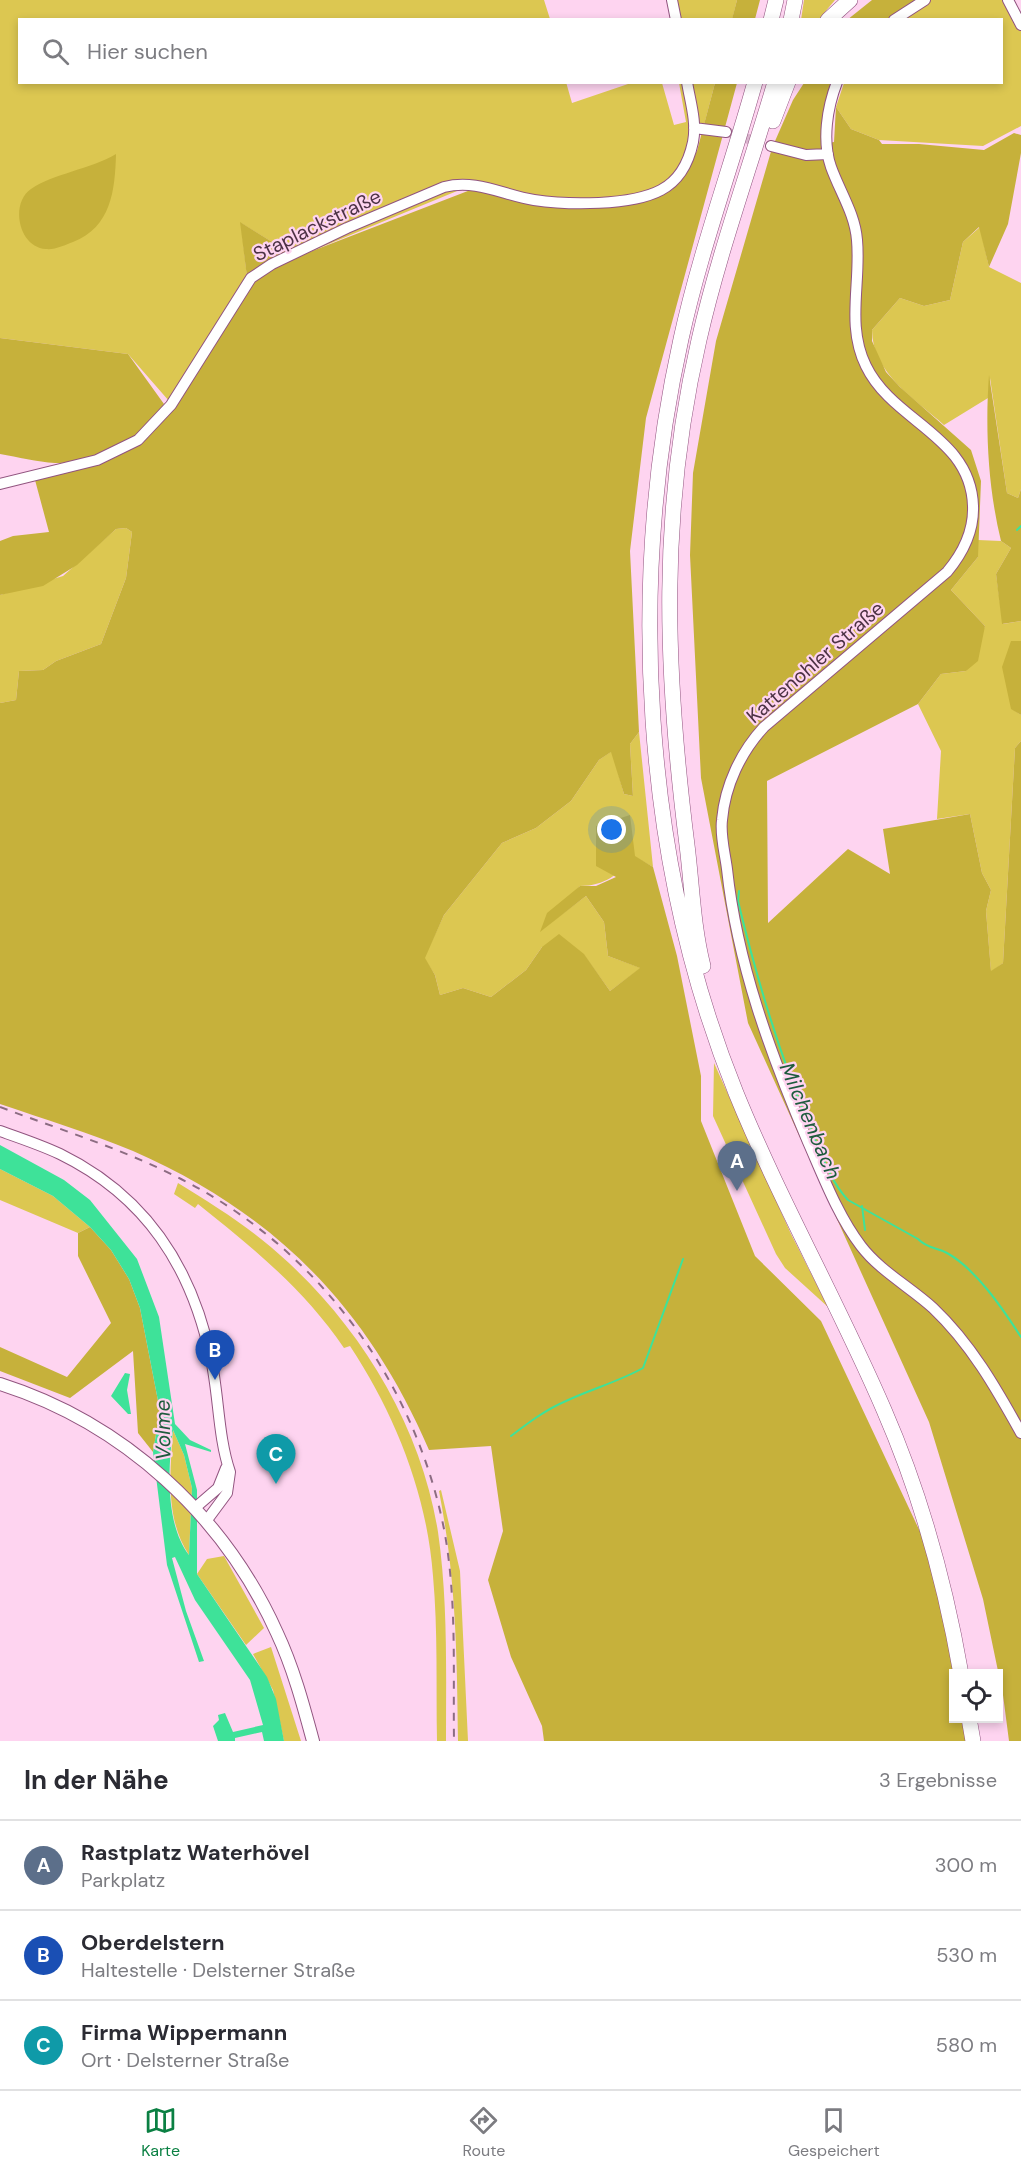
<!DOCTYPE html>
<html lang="de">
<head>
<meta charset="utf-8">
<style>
  :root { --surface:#fff; --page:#f2f2f3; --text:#2b2b33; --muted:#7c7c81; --line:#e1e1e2; --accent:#0b8043 }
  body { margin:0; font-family:"DM Sans",sans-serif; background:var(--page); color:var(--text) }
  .controls { position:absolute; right:18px; bottom:18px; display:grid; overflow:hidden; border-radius:0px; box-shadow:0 3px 9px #0003 }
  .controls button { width:54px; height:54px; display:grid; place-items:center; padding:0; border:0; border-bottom:2px solid var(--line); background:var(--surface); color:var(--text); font:30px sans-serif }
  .you { position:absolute; left:612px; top:830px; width:21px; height:21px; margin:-15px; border:4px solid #fff; border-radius:50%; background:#1a73e8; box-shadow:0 0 0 9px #1a73e833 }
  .badge { display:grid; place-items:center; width:39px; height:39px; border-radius:50%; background:var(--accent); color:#fff; font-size:20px; font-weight:700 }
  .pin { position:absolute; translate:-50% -50px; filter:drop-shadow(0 2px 3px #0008) }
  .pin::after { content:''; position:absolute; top:32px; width:21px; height:18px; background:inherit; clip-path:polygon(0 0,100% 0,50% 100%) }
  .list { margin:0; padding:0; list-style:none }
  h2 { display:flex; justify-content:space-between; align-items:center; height:78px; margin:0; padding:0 24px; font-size:26px }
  h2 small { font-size:20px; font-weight:400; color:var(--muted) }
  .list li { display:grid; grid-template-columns:39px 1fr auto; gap:18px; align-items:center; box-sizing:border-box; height:90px; padding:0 24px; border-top:2px solid var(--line) }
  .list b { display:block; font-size:22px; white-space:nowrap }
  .list p { margin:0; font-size:20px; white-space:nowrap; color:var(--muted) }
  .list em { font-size:20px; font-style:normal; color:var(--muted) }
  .icon { flex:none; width:33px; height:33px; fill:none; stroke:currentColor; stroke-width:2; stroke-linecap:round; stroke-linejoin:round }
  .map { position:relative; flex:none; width:1021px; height:1741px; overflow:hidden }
  .search { position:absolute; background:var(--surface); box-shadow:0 3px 9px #0003; left:18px; right:18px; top:18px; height:66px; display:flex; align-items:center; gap:15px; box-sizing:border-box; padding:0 21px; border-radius:0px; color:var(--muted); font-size:22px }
  .sheet { height:348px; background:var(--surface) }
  nav { display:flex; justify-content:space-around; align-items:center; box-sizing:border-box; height:84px; border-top:2px solid var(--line); background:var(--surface); font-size:16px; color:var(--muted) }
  nav a { display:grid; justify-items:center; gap:3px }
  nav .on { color:var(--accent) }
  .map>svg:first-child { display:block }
</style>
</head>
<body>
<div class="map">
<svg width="1021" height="1741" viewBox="0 0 1021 1741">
  <rect width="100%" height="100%" fill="#fed4f0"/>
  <path fill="#dcc751" d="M0 0H544L550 19 20 20V82H566L572 103 631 83H662L674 125 686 122 679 83H687L694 128 685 167 652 194 567 203 474 184 307 253 282 248 241 223 247 277 169 401 128 354 0 338Z
    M675 0H737L732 20 679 19Z
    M804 0H835L819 19 801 20Z
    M927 0H1005L1021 30V126L983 146 879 140 851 129 836 107 844 83 1002 82V20L901 19Z
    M691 83H715L704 125 698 123Z
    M980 227 989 267 1021 283V489L1018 498 1007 493 990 378 988 398 944 425C915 399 872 373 872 330L900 298 924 306 950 300 963 242Z
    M126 528 132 532 126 578 101 644 56 661 43 670 19 671 16 700 0 703V595L63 576 116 529Z
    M978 540 1001 541 1011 548 996 574 1003 624 1021 621V641H1011V708L1021 715V741L1015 748 1003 963 991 972 986 911 991 890 982 873 970 814 937 819 941 751 918 704 941 674 966 671 985 626 951 590 978 557Z
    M639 732 653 867 635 857C618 874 605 886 580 886L541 930 586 896 604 922 608 956 641 968 610 991 584 955 542 947 526 970 491 997 463 988 440 995 435 975 424 958 444 915 502 843 536 828 571 801 599 760 612 751 624 794 633 796 630 744Z
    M714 1063 791 1234 828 1307 785 1268 776 1254 713 1116Z
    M0 1169 53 1196 90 1227 78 1233 0 1200Z
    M178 1183C207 1201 235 1218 261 1239 351 1311 420 1418 438 1532 448 1601 446 1672 446 1741H437C436 1686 438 1631 433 1576 427 1494 395 1414 350 1346L344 1348C304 1289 253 1248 198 1204L195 1208 174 1194Z
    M173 1430 184 1455 192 1488 189 1555C165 1519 170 1472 173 1430Z
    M441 1490 460 1571 468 1741H458C457 1653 456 1578 439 1491Z
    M224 1556 264 1628 246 1645 197 1574 207 1559Z
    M271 1647 301 1741H284L273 1690 253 1654Z"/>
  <path fill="#c6b13b" d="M737 0H760L755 19H732Z
    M872 0H925L894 19 847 20Z
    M715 83H737L646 418 630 551 639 732 630 744 633 796 624 794 611 752 599 760 571 801 536 828 502 843 444 915 425 958 435 975 440 995 463 988 491 997 526 970 542 947 559 934 584 954 610 991 640 968 608 956 604 922 586 896 540 932 547 913 580 886H596L616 877 596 866V826L630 815 635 856 653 867 677 956 701 1076V1121L755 1256 821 1321 923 1538 957 1662 954 1674V1718L966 1719 970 1741H544L542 1726 511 1657 488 1580 503 1531 491 1446 429 1450C368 1308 275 1213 133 1151 90 1133 44 1119 0 1104V703L16 700 19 671 43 670 56 661 101 644 126 578 132 532 126 528 116 529 77 565 43 586 0 595V541L13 536 49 532 35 480 78 470 116 457 151 434 175 405 247 277 240 222 282 248 307 253 473 189 529 202 625 203 672 190 697 151Z
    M804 83H837L828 143 834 142 836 107 851 129 879 140 882 144H919L984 150 1014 133 1021 135V153L1008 224 989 267 979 227 963 242 950 300 924 306 900 298 872 330V341L886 372 900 387 971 450 981 481 978 557 951 590 985 626 978 661 966 671 941 674 918 704 767 781 768 923 848 849 890 874 883 829 970 814 982 873 991 890 986 911 991 971 1003 963 1015 748 1021 741V1741H1009L1003 1695 983 1599 929 1422 748 1023 701 778 690 555 693 473 716 341 772 148 793 100Z
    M116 154C115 191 111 227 73 242 65 245 55 250 46 249 18 247 10 203 31 189 52 174 91 169 116 154Z
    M0 338 128 354 164 404C147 437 92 465 55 463 37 462 18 457 0 454Z
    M989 375 1007 493 1018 498 1021 489V621L1002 624 996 574 1011 548 1001 541C988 488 985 428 989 375Z
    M1011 641H1021V715L1011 709 1002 667Z
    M90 1227 111 1250 129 1279 140 1308 160 1411 153 1452 138 1433 133 1351 70 1398 0 1371V1347L67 1377 111 1323 78 1256V1233Z"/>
  <path fill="#3ee299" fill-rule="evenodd" d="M0 1145 64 1180 90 1200 137 1259 159 1317 175 1424 190 1440 211 1450V1452L185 1444 197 1490V1574L267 1677 276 1699 284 1741H264L262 1732 235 1738V1741H218L213 1726 219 1720 218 1715 225 1713 233 1732 263 1725 250 1680 195 1600 175 1557 172 1558 186 1611 204 1661 199 1662 167 1565 153 1452 160 1411 140 1308 129 1279 111 1250 90 1227 53 1196 0 1169ZM173 1430 184 1455 192 1488 189 1555C165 1524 168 1468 173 1430Z
    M125 1373 130 1374 127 1390 131 1414H128L111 1396Z"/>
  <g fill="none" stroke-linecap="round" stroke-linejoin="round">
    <path stroke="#3ee299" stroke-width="2" d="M1017 530 1021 526
      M739 891 738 901C757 980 780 1057 812 1132 822 1155 830 1181 848 1200L918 1239C928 1249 936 1247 947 1253 976 1269 1003 1309 1021 1337
      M862 1206 865 1230
      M511 1436C528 1423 545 1410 566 1401 591 1389 618 1382 643 1368L683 1259"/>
    <path stroke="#dbb4ce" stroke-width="10" stroke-dasharray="10 5" stroke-linecap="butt" d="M726 132 771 146"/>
    <defs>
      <path id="minor" d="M672 0 676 20
        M1008 0 1021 25
        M894 20 925 0
        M837 82C827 108 822 141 831 167 840 192 855 214 857 240 861 283 846 326 866 366 893 422 971 436 973 506 974 532 963 553 947 572L764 727C741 752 725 785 722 820 720 836 725 853 727 869 737 963 771 1055 808 1142 823 1176 838 1216 861 1246 880 1271 910 1287 933 1308 971 1344 996 1388 1021 1433
        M694 128 726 132
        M771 146 806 155 828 154
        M0 484 97 460 138 440 171 405 251 278 272 264 347 228 444 187C477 179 503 195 534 200 568 205 631 206 661 190 680 180 689 161 693 142 697 122 690 101 687 82
        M0 1131C20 1138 41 1145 60 1154 146 1196 192 1267 211 1359 219 1396 218 1437 230 1472L227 1493 207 1520
        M196 1507 218 1488 226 1468"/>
      <path id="major" d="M0 1384C123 1423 224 1515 277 1633 293 1667 303 1704 313 1741"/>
      <path id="highway" d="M771 20 776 0
        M791 20 795 0
        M828 20 850 0
        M755 82C731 168 700 252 681 339 627 582 642 861 736 1093 780 1201 838 1303 884 1410 921 1495 945 1582 961 1674
        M773 121 788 82
        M703 966C693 927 692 885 687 845 665 671 659 512 699 340 719 252 750 168 775 82
        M969 1718 973 1741"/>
    </defs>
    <use href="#minor" stroke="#91547f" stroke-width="12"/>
    <use href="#major" stroke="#91547f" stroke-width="14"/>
    <use href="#highway" stroke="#91547f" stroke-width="16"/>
    <use href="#minor" stroke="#fff" stroke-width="10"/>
    <use href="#major" stroke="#fff" stroke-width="12"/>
    <use href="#highway" stroke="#fff" stroke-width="15"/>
    <path stroke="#8c6c82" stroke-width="2" stroke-dasharray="8 8" stroke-linecap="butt" d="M0 1107C61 1130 123 1149 181 1179 317 1248 414 1379 444 1529 457 1598 453 1671 454 1741"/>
  </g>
  <g text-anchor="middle" stroke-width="4.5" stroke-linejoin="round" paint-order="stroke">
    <g font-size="20" fill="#4d3245" stroke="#fed4f0">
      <text transform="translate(317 225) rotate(-26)" y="7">Staplackstraße</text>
      <text transform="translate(815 662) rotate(-41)" y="7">Kattenohler Straße</text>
    </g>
    <g font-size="21" font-style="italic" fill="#1e5b3d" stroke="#fed4f0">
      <text transform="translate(810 1121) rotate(67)" y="7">Milchenbach</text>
      <text transform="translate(163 1430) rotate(-91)" y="7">Volme</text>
    </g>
  </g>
</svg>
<div class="controls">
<button><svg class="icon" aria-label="locate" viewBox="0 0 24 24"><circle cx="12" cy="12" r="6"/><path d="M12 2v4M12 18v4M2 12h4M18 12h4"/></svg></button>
</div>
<div class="you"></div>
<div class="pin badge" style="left:737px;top:1191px;background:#5c6f8a">A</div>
<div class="pin badge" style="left:215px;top:1380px;background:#1a4fb4">B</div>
<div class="pin badge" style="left:276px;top:1484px;background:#0f9aa8">C</div>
<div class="search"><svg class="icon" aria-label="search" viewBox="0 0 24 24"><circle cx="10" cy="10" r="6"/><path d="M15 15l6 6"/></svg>Hier suchen</div>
</div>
<section class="sheet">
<h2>In der Nähe<small>3 Ergebnisse</small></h2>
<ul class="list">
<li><span class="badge" style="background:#5c6f8a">A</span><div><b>Rastplatz Waterhövel</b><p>Parkplatz</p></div><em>300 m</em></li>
<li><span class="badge" style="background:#1a4fb4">B</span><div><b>Oberdelstern</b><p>Haltestelle · Delsterner Straße</p></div><em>530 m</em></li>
<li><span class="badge" style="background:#0f9aa8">C</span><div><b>Firma Wippermann</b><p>Ort · Delsterner Straße</p></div><em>580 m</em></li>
</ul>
</section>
<nav>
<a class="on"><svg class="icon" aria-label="map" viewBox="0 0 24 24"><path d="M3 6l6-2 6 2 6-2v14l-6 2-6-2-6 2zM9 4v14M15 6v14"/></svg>Karte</a>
<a><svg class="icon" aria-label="directions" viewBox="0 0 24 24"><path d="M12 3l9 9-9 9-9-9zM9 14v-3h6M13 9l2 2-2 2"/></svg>Route</a>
<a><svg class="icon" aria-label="saved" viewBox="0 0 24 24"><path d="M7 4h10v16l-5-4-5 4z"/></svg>Gespeichert</a>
</nav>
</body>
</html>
